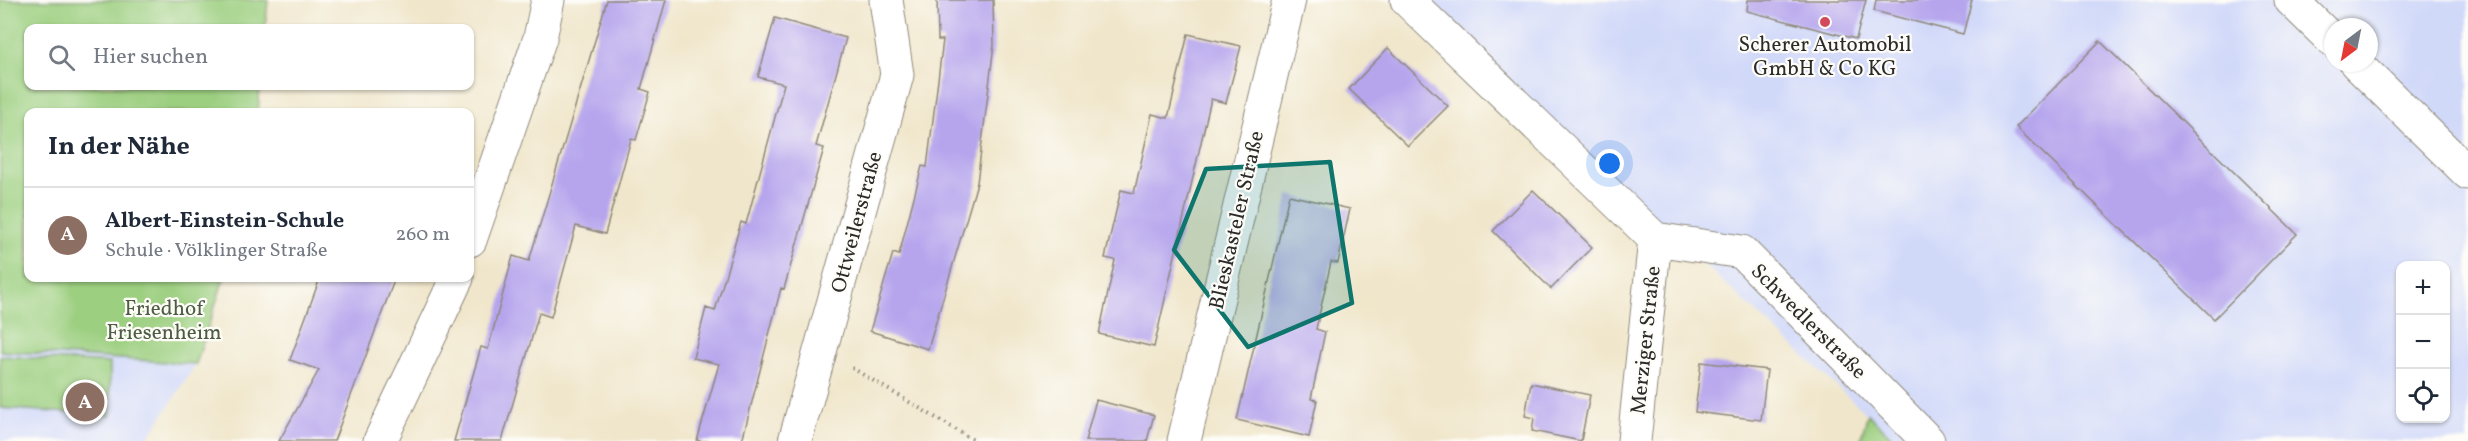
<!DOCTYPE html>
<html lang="de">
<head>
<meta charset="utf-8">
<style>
  :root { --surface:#fff; --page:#f2f2f3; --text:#1f2937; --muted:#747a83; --line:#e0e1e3; --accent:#1a73e8 }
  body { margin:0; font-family:Vollkorn,serif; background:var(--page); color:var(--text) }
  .controls { position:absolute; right:18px; bottom:18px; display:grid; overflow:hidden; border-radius:12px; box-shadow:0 2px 4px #0004 }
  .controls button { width:54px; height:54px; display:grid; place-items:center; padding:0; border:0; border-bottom:2px solid var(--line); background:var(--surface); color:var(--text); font:30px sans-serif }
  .compass { position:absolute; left:2324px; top:18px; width:54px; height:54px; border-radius:50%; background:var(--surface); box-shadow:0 2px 4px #0004; rotate:212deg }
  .you { position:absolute; left:1610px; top:164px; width:21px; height:21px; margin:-15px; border:4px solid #fff; border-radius:50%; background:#1a73e8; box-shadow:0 0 0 9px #1a73e833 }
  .badge { display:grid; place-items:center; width:39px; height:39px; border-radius:50%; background:var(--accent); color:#fff; font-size:20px; font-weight:700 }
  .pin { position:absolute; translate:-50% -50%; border:3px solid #fff; box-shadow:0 2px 6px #0006 }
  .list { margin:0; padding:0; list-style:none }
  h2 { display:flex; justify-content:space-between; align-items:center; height:78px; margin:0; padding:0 24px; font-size:26px }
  h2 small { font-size:20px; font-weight:400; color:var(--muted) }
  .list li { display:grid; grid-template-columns:39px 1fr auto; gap:18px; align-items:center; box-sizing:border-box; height:96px; padding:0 24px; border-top:2px solid var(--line) }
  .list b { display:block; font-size:22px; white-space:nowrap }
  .list p { margin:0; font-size:20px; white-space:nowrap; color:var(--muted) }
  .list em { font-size:20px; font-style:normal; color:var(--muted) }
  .icon { flex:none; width:33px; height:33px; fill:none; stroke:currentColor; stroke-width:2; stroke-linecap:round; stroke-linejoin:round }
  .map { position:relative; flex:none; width:2468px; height:441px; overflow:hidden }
  .search { position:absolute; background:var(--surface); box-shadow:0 2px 4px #0004; left:24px; top:24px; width:450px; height:66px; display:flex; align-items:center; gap:15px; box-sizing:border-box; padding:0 21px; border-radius:12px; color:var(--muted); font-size:22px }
  .panel { position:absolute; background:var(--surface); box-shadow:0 2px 4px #0004; left:24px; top:108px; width:450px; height:174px; border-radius:12px }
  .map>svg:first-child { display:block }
</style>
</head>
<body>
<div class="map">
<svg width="2468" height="441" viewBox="0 0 2468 441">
  <rect width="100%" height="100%" fill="#fdfcf7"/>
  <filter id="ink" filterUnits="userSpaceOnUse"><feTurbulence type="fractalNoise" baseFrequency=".0167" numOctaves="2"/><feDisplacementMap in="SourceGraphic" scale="12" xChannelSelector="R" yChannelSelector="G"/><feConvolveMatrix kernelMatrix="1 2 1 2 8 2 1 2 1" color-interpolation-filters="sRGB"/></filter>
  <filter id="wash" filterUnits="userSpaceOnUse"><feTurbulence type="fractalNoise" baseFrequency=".008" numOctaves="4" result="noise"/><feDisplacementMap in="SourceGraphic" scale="24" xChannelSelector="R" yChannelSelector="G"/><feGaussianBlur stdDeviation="1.35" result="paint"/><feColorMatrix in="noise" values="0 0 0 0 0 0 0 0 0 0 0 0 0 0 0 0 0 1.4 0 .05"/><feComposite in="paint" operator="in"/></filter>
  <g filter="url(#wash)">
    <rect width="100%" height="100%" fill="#f0e6cb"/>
    <path fill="#d1d9f9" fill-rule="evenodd" d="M1417 0H2468V441H1896ZM2333 27H2369V63H2333ZM2400 266H2446V418H2400Z
      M0 351 196 364 146 441H0Z"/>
    <path fill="#9ccf80" stroke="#647d56" stroke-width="1.5" d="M0 0H268L265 28H28V86H260L258 112H28V278H224L196 364 0 351Z
      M0 356 110 363V416L0 408Z
      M1868 414 1896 441H1860Z"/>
    <g id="blocks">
      <path fill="#b6a5ed" d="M607 0H666L641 89 650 92 636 140 631 139 605 234 576 226 551 317 539 313 502 441H454L481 347 488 349 513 256 529 261Z
        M937 0H993L994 45 977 183 928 349 870 331 893 253 899 255 922 166 927 167 943 40H938Z
        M1748 0H1866L1856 39 1747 11Z
        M1876 0H1972L1963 34 1874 11Z
        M775 18 846 38 816 146 824 148 784 289 781 288 742 441H697L719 364 693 358 706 308 715 311 741 222 746 224 784 84 758 77Z
        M1188 34 1241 46 1226 103 1211 99 1154 347 1099 334 1115 260 1105 258 1121 190 1134 193 1152 114 1168 118Z
        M2100 41 2297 234 2214 319 2016 127Z
        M1388 48 1448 106 1408 146 1349 89Z
        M1533 190 1592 247 1551 289 1493 231Z
        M1289 195 1350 209 1338 263 1331 262 1316 329 1325 332 1311 399 1317 400 1309 437 1237 420Z
        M320 278H395L334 441H279L319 370 290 360Z
        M1701 362 1767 370 1761 420 1695 412Z
        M1531 383 1590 395 1581 441 1532 431 1534 418 1525 416Z
        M1096 400 1154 415 1147 441H1085Z"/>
    </g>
  </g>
  <g filter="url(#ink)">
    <use href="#blocks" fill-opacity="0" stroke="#8e887b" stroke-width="1.5"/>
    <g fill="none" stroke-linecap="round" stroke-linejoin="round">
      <defs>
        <path id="minor" d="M1407 0 1655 239 1742 252 1928 441
          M470 240 540 38 548 0
          M380 441 457 278
          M795 441 897 75 886 0
          M1184 441 1289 0
          M1634 441 1655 239"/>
        <path id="tertiary" d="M2291 0 2333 41
          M2356 63 2468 173"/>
      </defs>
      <use href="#minor" stroke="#8e887b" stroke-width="35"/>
      <use href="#tertiary" stroke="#8e887b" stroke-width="35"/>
      <path stroke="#8e887b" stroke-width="4" stroke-dasharray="1.5 4.5" stroke-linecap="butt" d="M852 368 975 441"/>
      <use href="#minor" stroke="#fff" stroke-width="33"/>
      <use href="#tertiary" stroke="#fff" stroke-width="33"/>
    </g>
  </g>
  <path fill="#0f766e" fill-opacity="0.2" stroke="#0f766e" stroke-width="4.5" stroke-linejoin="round" d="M1330 162 1352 303 1248 347 1174 250 1206 169Z"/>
  <circle fill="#d1495b" stroke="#fdfcf7" stroke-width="2" cx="1825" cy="22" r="6"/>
  <g text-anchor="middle" stroke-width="4.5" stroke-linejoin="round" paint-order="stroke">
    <g font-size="21" fill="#2b2b2b" stroke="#fdfcf7">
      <text x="1825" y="51">Scherer Automobil<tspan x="1825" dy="24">GmbH &amp; Co KG</tspan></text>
    </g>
    <g font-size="21" fill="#2b2b2b" stroke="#fdfcf7">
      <text transform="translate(1236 220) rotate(-77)" y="7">Blieskasteler Straße</text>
      <text transform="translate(856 222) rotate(-75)" y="7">Ottweilerstraße</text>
      <text transform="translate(1809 321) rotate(45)" y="7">Schwedlerstraße</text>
      <text transform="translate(1645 340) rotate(-84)" y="7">Merziger Straße</text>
    </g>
    <g font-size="21" fill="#4d5c44" stroke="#fdfcf7">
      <text x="164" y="315">Friedhof<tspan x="164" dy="24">Friesenheim</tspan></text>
    </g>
  </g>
</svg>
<div class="controls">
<button>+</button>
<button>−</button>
<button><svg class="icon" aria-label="locate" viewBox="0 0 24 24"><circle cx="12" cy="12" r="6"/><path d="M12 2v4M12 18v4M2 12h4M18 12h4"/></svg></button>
</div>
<svg class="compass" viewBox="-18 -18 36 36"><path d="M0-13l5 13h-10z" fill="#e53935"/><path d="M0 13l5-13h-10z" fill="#747a83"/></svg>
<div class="you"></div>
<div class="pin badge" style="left:85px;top:402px;background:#8d6e63">A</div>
<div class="search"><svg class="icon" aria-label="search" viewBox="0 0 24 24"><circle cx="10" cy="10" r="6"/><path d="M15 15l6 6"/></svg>Hier suchen</div>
<section class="panel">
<h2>In der Nähe<small></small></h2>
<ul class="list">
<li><span class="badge" style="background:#8d6e63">A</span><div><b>Albert-Einstein-Schule</b><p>Schule · Völklinger Straße</p></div><em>260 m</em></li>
</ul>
</section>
</div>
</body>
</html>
